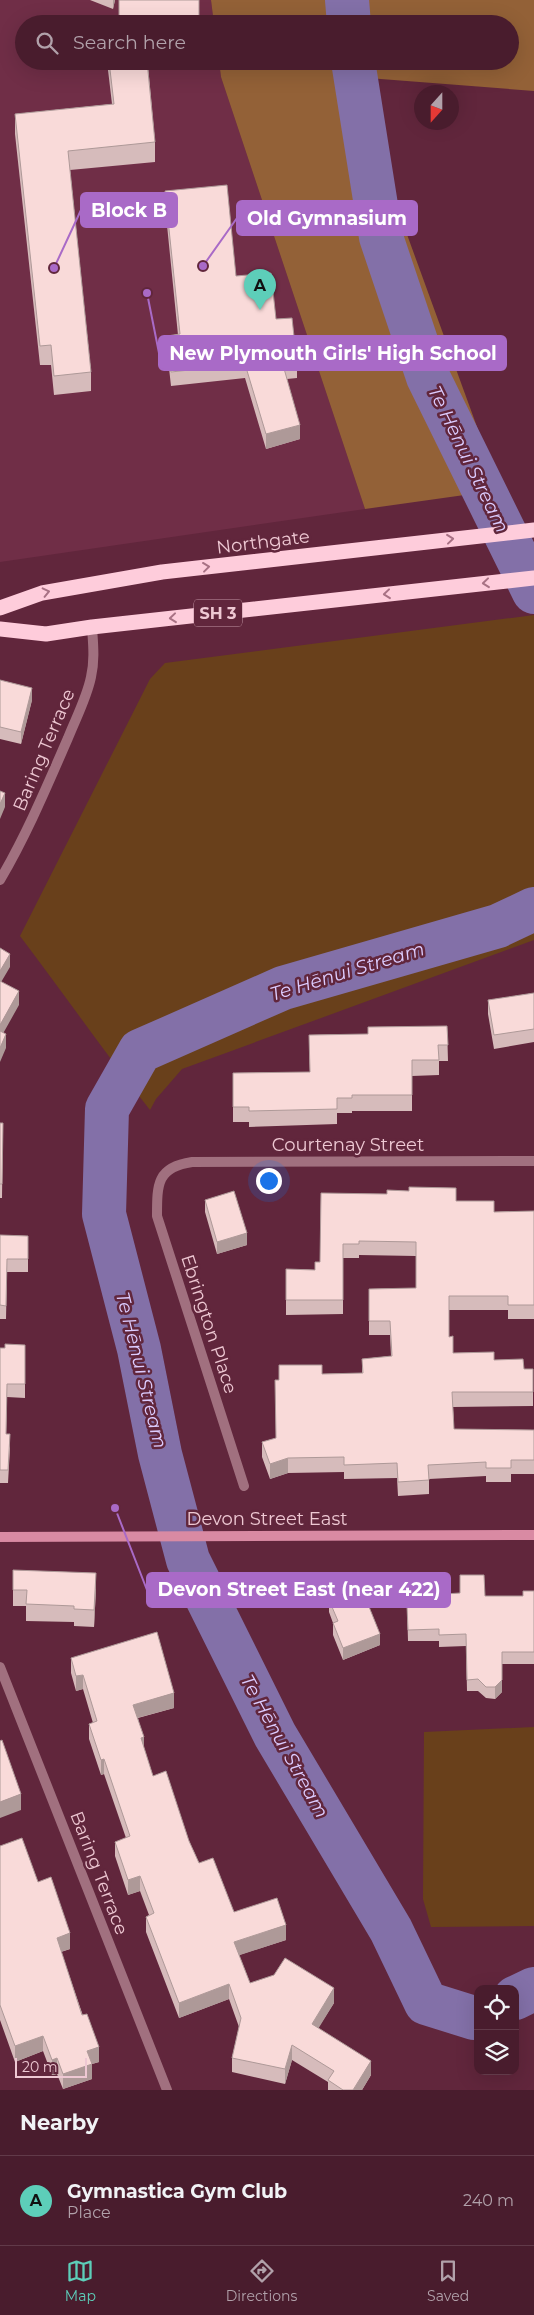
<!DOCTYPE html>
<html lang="en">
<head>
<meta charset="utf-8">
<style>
  :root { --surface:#491c2d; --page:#532939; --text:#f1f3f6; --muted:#b1a1aa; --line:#613a49; --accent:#5dceb9 }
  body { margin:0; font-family:Montserrat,sans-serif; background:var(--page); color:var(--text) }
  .controls { position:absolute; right:15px; bottom:15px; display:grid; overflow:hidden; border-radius:10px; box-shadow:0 5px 20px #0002 }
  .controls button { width:45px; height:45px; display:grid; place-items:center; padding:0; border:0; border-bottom:1px solid var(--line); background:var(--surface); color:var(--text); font:25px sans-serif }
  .compass { position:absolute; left:414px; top:85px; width:45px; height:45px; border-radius:50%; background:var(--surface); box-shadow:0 5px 20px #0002; rotate:201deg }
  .scale { position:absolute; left:15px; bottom:12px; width:72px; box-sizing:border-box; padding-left:5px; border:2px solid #eec8d3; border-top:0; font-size:14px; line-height:18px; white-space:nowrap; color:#eec8d3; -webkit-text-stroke:4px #61263c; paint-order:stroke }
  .you { position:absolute; left:268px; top:1180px; width:18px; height:18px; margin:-12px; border:4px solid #fff; border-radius:50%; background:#1a73e8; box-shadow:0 0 0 8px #1a73e833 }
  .badge { display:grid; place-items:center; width:32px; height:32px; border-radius:50%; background:var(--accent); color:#111; font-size:16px; font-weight:700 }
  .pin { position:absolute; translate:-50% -41px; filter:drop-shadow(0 1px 2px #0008) }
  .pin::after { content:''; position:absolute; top:26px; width:18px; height:15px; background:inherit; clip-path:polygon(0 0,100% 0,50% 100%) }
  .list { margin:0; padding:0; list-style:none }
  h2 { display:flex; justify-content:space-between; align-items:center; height:65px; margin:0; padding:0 20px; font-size:21px }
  h2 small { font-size:16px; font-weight:400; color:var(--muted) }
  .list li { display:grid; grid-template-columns:32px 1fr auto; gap:15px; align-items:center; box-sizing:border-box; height:90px; padding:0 20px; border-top:1px solid var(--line) }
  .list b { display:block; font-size:19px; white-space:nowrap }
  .list p { margin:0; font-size:16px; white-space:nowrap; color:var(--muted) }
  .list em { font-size:16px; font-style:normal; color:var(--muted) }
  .icon { flex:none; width:28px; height:28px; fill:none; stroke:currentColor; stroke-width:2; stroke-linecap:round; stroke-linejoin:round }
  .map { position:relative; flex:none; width:534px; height:2090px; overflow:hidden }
  .search { position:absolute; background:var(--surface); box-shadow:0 5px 20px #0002; left:15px; right:15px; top:15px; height:55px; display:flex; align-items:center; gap:12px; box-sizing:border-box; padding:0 18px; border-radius:28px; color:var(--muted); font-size:19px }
  .sheet { height:155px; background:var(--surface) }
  nav { display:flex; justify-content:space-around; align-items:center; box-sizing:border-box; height:70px; border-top:1px solid var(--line); background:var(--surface); font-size:14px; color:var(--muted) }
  nav a { display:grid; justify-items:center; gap:2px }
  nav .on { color:var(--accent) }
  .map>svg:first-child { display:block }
</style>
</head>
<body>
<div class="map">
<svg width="534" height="2090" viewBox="0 0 534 2090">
  <rect width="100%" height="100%" fill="#61263c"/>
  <path fill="#702e47" d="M0 0H211L214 24H24V61H219L221 77 365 509 0 562Z"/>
  <path fill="#69401b" d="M534 615V940L182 1069 156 1099 150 1110C105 1053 64 994 20 936L150 679 165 663Z
    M534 1727V1926L431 1927 423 1899 424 1732Z"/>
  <path fill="#936137" d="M211 0H534V91L355 77 401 218 500 490 365 509 221 77 219 61H510V24H214Z"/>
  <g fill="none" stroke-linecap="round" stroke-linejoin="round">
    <path stroke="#8370a8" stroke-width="44" d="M347 0 349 24
      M353 61 381 237 428 377 534 592
      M515 1998 534 1989
      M478 2017 474 2018 426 2003 391 1930 275 1735 188 1560 160 1454 139 1349 104 1214 107 1109 140 1051 283 988 498 926 534 909"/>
    <path stroke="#a1707f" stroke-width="10" d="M0 880C27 834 47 786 68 738 76 718 87 697 91 677 95 660 93 643 92 627
      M244 1486 157 1216C157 1184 157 1167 192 1162L534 1161
      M0 1667 167 2090"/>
    <path stroke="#d98aa3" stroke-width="10" d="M0 1537 534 1535"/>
    <path stroke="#feccdb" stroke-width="15" d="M0 608 42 593 162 572 534 530
      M0 629 46 634 92 627 534 578"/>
  </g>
  <path fill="#d6bbbb" d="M90 0H115L113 9Z
    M108 61H182V66H148L155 142V162L70 170 91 372V391L54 395 51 365H40L15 134V114L112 104 108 70Z
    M165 191 236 276 276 319 297 364V378L287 379 300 439 266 449 245 378 171 386 167 350V336L178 335 165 205Z
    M0 680 32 700 21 744 0 739Z
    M534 993V1042L494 1049 488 1014V1000Z
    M447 1026 448 1061H439V1075L412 1076V1111H352V1113H337V1124L249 1127V1122H233V1073L310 1072 309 1035 368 1034Z
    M0 1123H3L2 1198H0Z
    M321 1193 456 1201 494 1212 534 1211V1319H508V1310H449V1337L453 1353 494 1360 524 1369 533 1392V1406L453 1407 454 1429 534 1430V1474H511V1482H486V1476L429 1479V1494L398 1496 397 1478 344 1479V1472L288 1473 270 1479 262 1457V1442L276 1438 322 1374 362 1373V1359L391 1356 390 1335H369V1289L416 1288V1256L359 1255V1258H343V1314L286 1315V1269L315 1270 320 1262Z
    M205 1200 247 1245 217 1254 205 1212Z
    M0 1235 28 1236V1272H7L6 1319H0Z
    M25 1345V1398L7 1397 6 1434 10 1448 8 1483H0V1348H5Z
    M335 1586 380 1645 343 1660 333 1635V1623L329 1612V1600L335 1598Z
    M96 1589 94 1627 74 1626V1622L26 1621V1606H13V1590Z
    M534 1591V1664H502V1692L495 1699 486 1698 478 1691H467L466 1646 439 1647V1641H408L407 1606 523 1596Z
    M71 1658 174 1708 138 1718 144 1749 153 1776 189 1841 199 1863 234 1912 286 1940 239 1955 250 1983 334 2003 318 2028 371 2075 362 2090H328V2082L292 2060 285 2084 232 2072V2058L239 2027 229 1999 179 2018 146 1932V1917L149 1915 140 1891 128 1895 115 1856V1842L126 1838 104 1774 101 1775 89 1739V1724L93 1723 83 1689 76 1691 71 1673Z
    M0 1846 38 1882 70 1949 61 1952 99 2062 92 2064V2079L63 2089 57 2074 52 2075 43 2051 15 2062 0 2020Z"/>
  <path fill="#ae9998" d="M113 0H115L113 9Z
    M300 425V439L266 449V434Z
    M32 688V700L21 744V732Z
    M5 793V807L0 819V804Z
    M10 954V967L0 984V971Z
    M19 991V1005L0 1039V1025Z
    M6 1034V1048L0 1062V1048Z
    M247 1233V1245L217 1254V1242Z
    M288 1458V1473L270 1479V1464Z
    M96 1573V1589L94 1627V1610Z
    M380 1634V1645L343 1660V1648Z
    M83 1675V1689L76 1691V1676Z
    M502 1680V1692L495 1699V1687Z
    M174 1693V1708L133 1719V1705Z
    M144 1737V1752L141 1738Z
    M104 1759V1774L101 1775V1760Z
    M21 1794V1810L0 1818V1802Z
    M140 1876V1891L128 1895V1880Z
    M286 1925V1940L234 1957V1942Z
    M70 1933V1949L57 1953V1938Z
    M229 1984V1999L179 2018V2003Z
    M334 1988V2003L312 2039V2024Z
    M43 2036V2051L15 2062V2046Z
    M292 2045V2060L285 2084V2069Z
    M99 2047V2062L92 2064V2079L63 2089V2074L87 2051Z
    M57 2058V2074L52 2075V2060Z
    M371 2061V2075L362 2090H353Z"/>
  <path fill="#f9dad9" stroke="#ae9998" d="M119 0H199V24H119Z
    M109 61H147L155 142 68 151 91 372 54 376 51 345 40 346 15 114 114 104Z
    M227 185 236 276 271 273 276 319 292 318 297 364 283 365 300 425 266 434 245 364 171 372 167 336 180 334 165 191Z
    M0 680 32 688 21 732 0 727Z
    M0 791 5 793 0 804Z
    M0 948 10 954 0 971Z
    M0 981 19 991 0 1025Z
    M534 993V1029L494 1035 488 1000Z
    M447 1026 448 1045H438L439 1060H412V1095H352V1098H337V1109L249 1111V1107H233V1073L310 1072 309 1035 368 1034V1027Z
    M0 1031 6 1034 0 1048Z
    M0 1123H3L2 1184H0Z
    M409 1187 456 1188V1201H494V1212L534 1211V1305H508V1296H449V1337L453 1336V1353L494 1352V1360L523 1359 524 1369H533V1392H452L454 1429 534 1430V1460H511V1468H486V1462L428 1465 429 1480 398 1482 397 1463 344 1465V1457L288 1458 270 1464 262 1442 276 1438 275 1380H279V1365H322V1374L363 1373 362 1359 392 1356 390 1321H369V1289L416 1288V1242L359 1241V1244H343V1300H286V1269L315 1270V1262H320L321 1193 387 1194V1190L409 1191Z
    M234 1191 247 1233 217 1242 205 1200Z
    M0 1235 28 1236V1259H7L6 1306 0 1305Z
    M5 1344 25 1345V1384H7L6 1434H10L8 1470H0V1348H5Z
    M13 1570 96 1573 94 1610 74 1609V1606L26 1604 27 1590H13Z
    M460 1575H484L485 1596H523V1591H534V1652H502V1680L495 1687H486L478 1679 467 1680 466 1634 439 1635V1629L408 1630 407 1606H411V1596L460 1593Z
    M357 1577 380 1634 343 1648 333 1623 338 1621 329 1600 340 1596 335 1586Z
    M157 1632 174 1693 133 1705 144 1737 141 1738 153 1776 166 1771 189 1841 199 1863 213 1858 234 1912 277 1898 286 1925 234 1942 250 1983 274 1975 285 1958 334 1988 312 2024 371 2061 353 2090H343L328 2080 334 2071 292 2045 285 2069 232 2058 241 2018 229 1984 179 2003 146 1917 154 1913 140 1876 128 1880 115 1842 130 1836 104 1759 101 1760 89 1724 97 1721 83 1675 76 1676 71 1658Z
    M2 1740 21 1794 0 1802V1741Z
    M22 1838 38 1882 51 1877 70 1933 57 1938 82 2015 87 2014 99 2047 87 2051 92 2064 63 2074 57 2058 52 2060 43 2036 15 2046 0 2005V1846Z"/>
  <defs><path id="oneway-chevron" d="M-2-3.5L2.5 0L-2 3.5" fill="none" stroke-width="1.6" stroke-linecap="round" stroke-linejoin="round" transform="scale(1.25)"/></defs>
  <g stroke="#a87184">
    <use href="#oneway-chevron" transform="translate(450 539) rotate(-6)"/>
    <use href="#oneway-chevron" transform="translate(206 567) rotate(-7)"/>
    <use href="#oneway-chevron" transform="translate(486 583) rotate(174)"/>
    <use href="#oneway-chevron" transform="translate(46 592) rotate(-13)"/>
    <use href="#oneway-chevron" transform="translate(387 594) rotate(174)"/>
    <use href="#oneway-chevron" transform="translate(173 618) rotate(174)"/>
  </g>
  <g text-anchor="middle" stroke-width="5" stroke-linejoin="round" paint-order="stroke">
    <rect fill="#61263c" stroke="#c497a6" stroke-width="1" x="194" y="599.5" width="48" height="27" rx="4"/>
    <g font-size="16" font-weight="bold" fill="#eec8d3">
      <text x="218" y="619">SH 3</text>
    </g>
    <g font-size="18" fill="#eec8d3" stroke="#61263c">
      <text transform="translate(263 542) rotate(-7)" y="6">Northgate</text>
      <text transform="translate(44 750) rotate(-67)" y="6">Baring Terrace</text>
      <text x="348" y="1151">Courtenay Street</text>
      <text transform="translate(209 1324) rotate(72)" y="6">Ebrington Place</text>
      <text x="267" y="1525">Devon Street East</text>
      <text transform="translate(99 1873) rotate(69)" y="6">Baring Terrace</text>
    </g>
    <g font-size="19" font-style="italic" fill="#dcccff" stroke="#61263c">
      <text transform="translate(469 459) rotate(64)" y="7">Te Hēnui Stream</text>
      <text transform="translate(347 971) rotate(-17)" y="7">Te Hēnui Stream</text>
      <text transform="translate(142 1370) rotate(76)" y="7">Te Hēnui Stream</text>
      <text transform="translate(285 1746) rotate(61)" y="7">Te Hēnui Stream</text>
    </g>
  </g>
  <path fill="none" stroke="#a96ac7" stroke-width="2" d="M54 268L81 210M203 266L237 218M147 293L159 353M115 1508L147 1590"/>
  <g fill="#a96ac7" stroke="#61263c" stroke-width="2">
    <circle cx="54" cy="268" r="5"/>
    <circle cx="203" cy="266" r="5"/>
    <circle cx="147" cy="293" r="5"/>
    <circle cx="115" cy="1508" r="5"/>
  </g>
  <g fill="#a96ac7" stroke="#a96ac7" stroke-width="2">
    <rect x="81" y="193" width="96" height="34" rx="5"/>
    <rect x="237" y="201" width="180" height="34" rx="5"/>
    <rect x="159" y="336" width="347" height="34" rx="5"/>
    <rect x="147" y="1573" width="303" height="34" rx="5"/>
  </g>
  <g font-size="19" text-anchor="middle" font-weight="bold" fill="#fff">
    <text x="129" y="217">Block B</text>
    <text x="327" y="225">Old Gymnasium</text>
    <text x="333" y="360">New Plymouth Girls' High School</text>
    <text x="299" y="1596">Devon Street East (near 422)</text>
  </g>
</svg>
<div class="controls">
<button><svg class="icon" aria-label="locate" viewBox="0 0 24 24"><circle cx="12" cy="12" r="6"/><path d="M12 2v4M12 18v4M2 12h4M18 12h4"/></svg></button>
<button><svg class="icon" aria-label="layers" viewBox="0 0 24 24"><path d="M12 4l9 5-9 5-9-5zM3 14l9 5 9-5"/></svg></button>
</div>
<svg class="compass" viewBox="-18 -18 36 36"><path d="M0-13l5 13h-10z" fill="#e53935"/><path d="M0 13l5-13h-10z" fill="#b1a1aa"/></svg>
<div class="scale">20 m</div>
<div class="you"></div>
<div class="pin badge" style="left:260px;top:310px">A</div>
<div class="search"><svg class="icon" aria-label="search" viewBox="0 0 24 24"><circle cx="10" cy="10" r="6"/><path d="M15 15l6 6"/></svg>Search here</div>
</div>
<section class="sheet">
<h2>Nearby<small></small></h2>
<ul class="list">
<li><span class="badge">A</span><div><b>Gymnastica Gym Club</b><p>Place</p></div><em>240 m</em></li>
</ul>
</section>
<nav>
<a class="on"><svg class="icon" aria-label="map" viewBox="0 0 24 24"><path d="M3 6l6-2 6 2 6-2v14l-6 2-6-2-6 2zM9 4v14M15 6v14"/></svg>Map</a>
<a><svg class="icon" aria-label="directions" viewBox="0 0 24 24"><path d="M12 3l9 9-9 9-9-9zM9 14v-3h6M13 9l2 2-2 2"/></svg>Directions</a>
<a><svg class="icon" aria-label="saved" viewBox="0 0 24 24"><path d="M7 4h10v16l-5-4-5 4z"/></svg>Saved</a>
</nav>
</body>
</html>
